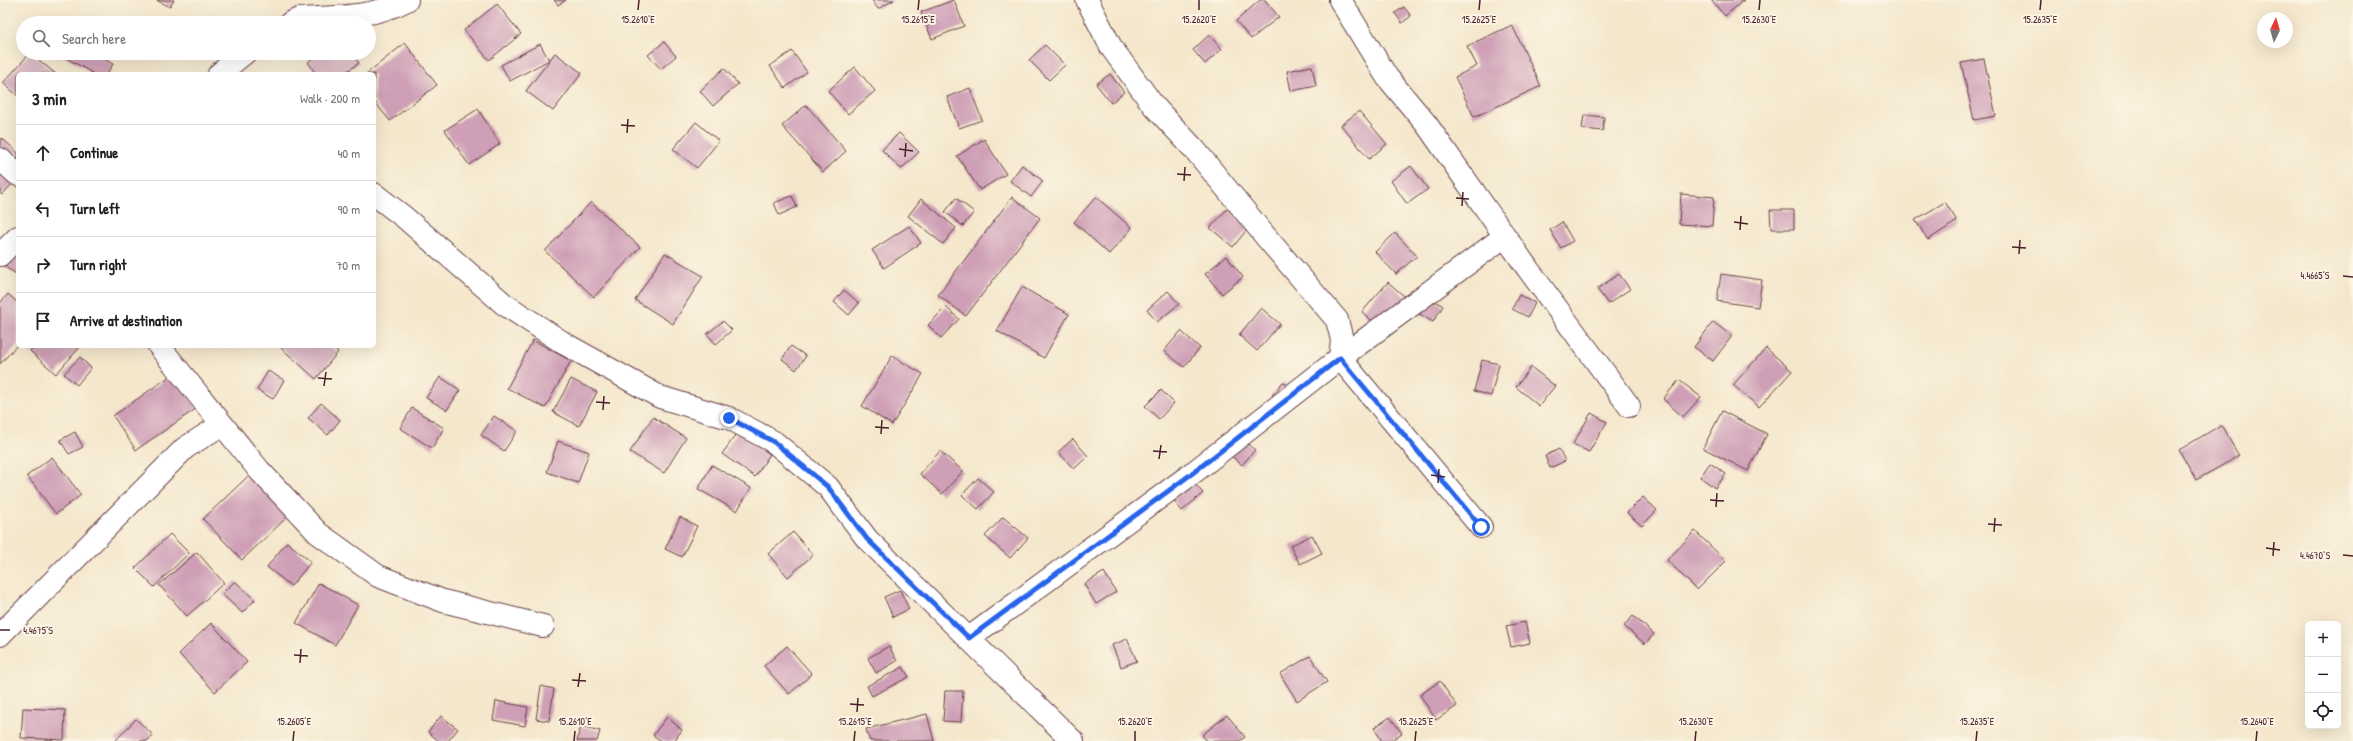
<!DOCTYPE html>
<html lang="en">
<head>
<meta charset="utf-8">
<style>
  :root { --surface:#fff; --page:#f2f2f2; --text:#202124; --muted:#757577; --line:#e0e0e0 }
  body { margin:0; font-family:"Patrick Hand",sans-serif; background:var(--page); color:var(--text) }
  .controls { position:absolute; right:12px; bottom:12px; display:grid; overflow:hidden; border-radius:6px; box-shadow:0 4px 16px #0002 }
  .controls button { width:36px; height:36px; display:grid; place-items:center; padding:0; border:0; border-bottom:1px solid var(--line); background:var(--surface); color:var(--text); font:20px sans-serif }
  .compass { position:absolute; left:2257px; top:12px; width:36px; height:36px; border-radius:50%; background:var(--surface); box-shadow:0 4px 16px #0002; rotate:5deg }
  .stop { position:absolute; width:12px; height:12px; margin:-9px; border:3px solid #2563eb; border-radius:50%; background:#fff }
  .stop.end { background:#2563eb; border-color:#fff; box-shadow:0 1px 4px #0008 }
  .list { margin:0; padding:0; list-style:none }
  h2 { display:flex; justify-content:space-between; align-items:center; height:52px; margin:0; padding:0 16px; font-size:17px }
  h2 small { font-size:13px; font-weight:400; color:var(--muted) }
  .list li { display:grid; grid-template-columns:26px 1fr auto; gap:12px; align-items:center; box-sizing:border-box; height:56px; padding:0 16px; border-top:1px solid var(--line) }
  .list b { display:block; font-size:15px; white-space:nowrap }
  .list em { font-size:13px; font-style:normal; color:var(--muted) }
  .icon { flex:none; width:22px; height:22px; fill:none; stroke:currentColor; stroke-width:2; stroke-linecap:round; stroke-linejoin:round }
  .map { position:relative; flex:none; width:2353px; height:741px; overflow:hidden }
  .search { position:absolute; background:var(--surface); box-shadow:0 4px 16px #0002; left:16px; top:16px; width:360px; height:44px; display:flex; align-items:center; gap:10px; box-sizing:border-box; padding:0 14px; border-radius:22px; color:var(--muted); font-size:15px }
  .panel { position:absolute; background:var(--surface); box-shadow:0 4px 16px #0002; left:16px; top:72px; width:360px; height:276px; border-radius:6px }
  .map>svg:first-child { display:block }
</style>
</head>
<body>
<div class="map">
<svg width="2353" height="741" viewBox="0 0 2353 741">
  <rect width="100%" height="100%" fill="#fcf5e5"/>
  <filter id="ink" filterUnits="userSpaceOnUse"><feTurbulence type="fractalNoise" baseFrequency=".025" numOctaves="2"/><feDisplacementMap in="SourceGraphic" scale="8" xChannelSelector="R" yChannelSelector="G"/><feConvolveMatrix kernelMatrix="1 2 1 2 8 2 1 2 1" color-interpolation-filters="sRGB"/></filter>
  <filter id="wash" filterUnits="userSpaceOnUse"><feTurbulence type="fractalNoise" baseFrequency=".012" numOctaves="4" result="noise"/><feDisplacementMap in="SourceGraphic" scale="16" xChannelSelector="R" yChannelSelector="G"/><feGaussianBlur stdDeviation="0.9" result="paint"/><feColorMatrix in="noise" values="0 0 0 0 0 0 0 0 0 0 0 0 0 0 0 0 0 1.4 0 .05"/><feComposite in="paint" operator="in"/></filter>
  <g filter="url(#wash)">
    <rect width="100%" height="100%" fill="#f4e7cc"/>
    <g id="blocks">
      <path fill="#ce9fb6" d="M156 0H174L170 7Z
        M554 0H566L558 5Z
        M872 0H894L878 9Z
        M954 0 964 26 932 39 921 12Z
        M1260 0H1265L1279 17 1251 39 1236 21Z
        M1711 0H1744L1725 16Z
        M497 4 521 34 489 60 464 30Z
        M1404 7 1411 16 1402 23 1395 13Z
        M1512 25 1541 86 1474 117 1455 77 1477 66 1467 46Z
        M1209 35 1222 49 1205 64 1193 50Z
        M664 42 676 56 661 69 648 55Z
        M405 43 437 85 390 121 374 101V74H366Z
        M540 44 549 60 510 81 501 65Z
        M1045 45 1065 65 1049 80 1029 60Z
        M792 51 807 72 785 88 770 66Z
        M30 53 56 74H18V96L3 83Z
        M64 53H93L113 64 107 74H94L63 56Z
        M320 53H352L359 63 343 74H316L308 62Z
        M555 53 582 73 553 111 526 91Z
        M1984 59 1996 116 1974 120 1961 63Z
        M1312 66 1316 86 1291 91 1287 71Z
        M855 67 875 91 848 114 828 91Z
        M724 68 738 84 713 106 700 91Z
        M1110 74 1124 92 1111 103 1096 84Z
        M970 88 982 120 959 128 947 97Z
        M806 105 846 151 823 172 782 126Z
        M478 109 500 144 469 165 445 130Z
        M1359 111 1387 144 1369 159 1341 125Z
        M1584 115 1604 117 1603 131 1582 129Z
        M696 122 719 141 697 168 673 149Z
        M899 133 919 152 901 169 882 150Z
        M2 138 18 153V178L2 195 0 193V141Z
        M984 139 1006 174 980 190 957 156Z
        M1022 165 1043 181 1031 197 1010 181Z
        M1411 166 1428 189 1407 204 1391 181Z
        M1681 194 1714 197 1712 226 1679 224Z
        M792 196 797 207 779 215 774 203Z
        M1012 197 1040 218 966 316 938 295Z
        M1096 197 1132 228 1109 254 1074 222Z
        M956 198 974 212 963 226 945 212Z
        M921 199 956 228 943 244 908 216Z
        M591 202 640 247 594 297 545 251Z
        M1945 202 1957 221 1928 240 1915 220Z
        M1227 209 1249 227 1233 247 1210 228Z
        M1770 210H1794V229H1771Z
        M1562 222 1573 241 1561 248 1550 230Z
        M909 226 921 243 884 268 872 250Z
        M1395 233 1417 256 1396 274 1375 252Z
        M18 247V275L5 267Z
        M665 253 703 276 673 324 635 300Z
        M1226 256 1243 277 1222 294 1205 274Z
        M1619 274 1630 289 1608 304 1597 289Z
        M1721 274 1762 280 1758 307 1717 301Z
        M1388 282 1412 303 1386 333 1362 312Z
        M1022 287 1069 314 1044 358 997 331Z
        M844 290 859 303 849 315 834 302Z
        M1168 291 1179 304 1157 322 1147 310Z
        M8 294 18 303V344L0 364V303Z
        M1519 295 1535 303 1528 317 1512 309Z
        M1429 297 1443 306 1433 322 1418 313Z
        M946 307 959 319 941 338 928 325Z
        M1261 308 1280 324 1257 351 1239 335Z
        M723 321 732 330 716 344 707 334Z
        M1713 322 1732 336 1713 361 1694 347Z
        M1181 331 1200 348 1184 367 1164 351Z
        M533 340 571 361 545 408 507 388Z
        M35 346H81L56 374 30 351Z
        M279 346H331L338 352 316 379Z
        M791 346 806 356 796 370 782 359Z
        M1766 348 1792 371 1759 407 1733 385Z
        M892 356 923 374 892 425 862 406Z
        M80 357 91 368 77 385 64 374Z
        M1482 360 1499 364 1491 396 1474 391Z
        M1531 367 1555 386 1539 406 1516 387Z
        M268 371 284 380 273 399 257 390Z
        M173 374 197 408 136 450 113 416Z
        M440 377 460 390 447 410 426 398Z
        M571 379 597 392 579 426 553 412Z
        M1679 380 1701 397 1683 417 1663 399Z
        M1283 382 1292 388 1280 402 1272 395Z
        M1161 390 1174 403 1159 419 1145 406Z
        M321 403 340 420 328 435 308 418Z
        M412 408 444 428 432 448 400 428Z
        M1722 411 1767 434 1748 471 1703 448Z
        M1591 413 1607 422 1589 452 1573 444Z
        M494 416 517 431 504 451 481 435Z
        M653 417 686 438 664 473 630 452Z
        M2221 425 2239 456 2196 480 2179 450Z
        M75 432 83 447 69 454 60 440Z
        M738 432 770 454 755 477 722 454Z
        M1073 439 1088 456 1074 469 1058 452Z
        M1243 440 1255 450 1242 465 1229 454Z
        M558 441 589 452 578 483 547 472Z
        M1559 449 1565 461 1550 468 1545 456Z
        M940 451 963 471 942 494 920 474Z
        M52 457 81 495 56 514 27 476Z
        M264 461 303 502 242 560 203 519Z
        M1710 463 1726 474 1715 488 1700 477Z
        M712 465 751 488 737 511 698 489Z
        M978 478 994 492 978 509 962 495Z
        M1193 482 1203 493 1182 511 1173 500Z
        M1643 497 1657 510 1642 526 1627 513Z
        M680 517 697 526 682 557 665 549Z
        M1003 517 1028 538 1010 558 985 536Z
        M1695 531 1726 561 1697 590 1667 560Z
        M793 532 813 555 788 577 768 554Z
        M170 534 189 553 154 587 135 568Z
        M1312 535 1322 553 1300 564 1290 546Z
        M287 542 311 562 291 586 267 567Z
        M197 552 224 583 187 616 159 585Z
        M1104 572 1116 592 1096 604 1084 584Z
        M235 581 255 600 242 613 222 594Z
        M319 583 358 605 335 645 296 623Z
        M900 590 909 609 893 617 884 597Z
        M1633 616 1654 634 1645 644 1624 626Z
        M1525 622 1530 643 1511 647 1506 626Z
        M211 623 247 662 215 692 179 654Z
        M1127 639 1137 661 1121 667 1112 645Z
        M787 646 812 674 789 694 764 666Z
        M889 646 897 661 876 673 868 658Z
        M1310 656 1327 682 1297 701 1280 674Z
        M903 667 909 677 872 696 867 686Z
        M1440 681 1457 706 1436 720 1420 695Z
        M541 686 554 689 549 721 536 719Z
        M945 691H963L961 722 943 721Z
        M496 701 528 707 525 726 493 720Z
        M23 708 65 710 64 740 21 738Z
        M927 714 934 741H870L866 729Z
        M1227 715 1245 737 1240 741H1207L1202 735Z
        M441 716 458 729 448 741H439L428 732Z
        M667 717 682 730 674 741H661L653 735Z
        M1390 717 1402 733 1390 741H1382L1374 728Z
        M136 719 153 735 147 741H115Z
        M581 726 600 731 597 741H577Z"/>
    </g>
  </g>
  <g filter="url(#ink)">
    <use href="#blocks" fill-opacity="0" stroke="#643d43" stroke-width="1"/>
    <g fill="none" stroke-linecap="round" stroke-linejoin="round">
      <defs>
        <path id="minor" d="M1340 0 1387 77 1427 125 1528 269 1629 406
          M290 23 299 19C336 17 373 18 407 0
          M219 74 245 53
          M0 159 18 175
          M374 194 404 217 504 304 565 344 660 397 729 418 774 442 828 487 867 539 1073 741
          M0 255 18 237
          M159 346 259 470 318 533 378 576 443 601 543 626
          M1481 527 1340 358 1505 236
          M0 635 185 448 221 425
          M969 638 1194 472 1340 358 1342 340 1337 320 1266 237 1195 150 1153 105 1111 47 1087 0"/>
      </defs>
      <use href="#minor" stroke="#643d43" stroke-width="24"/>
      <use href="#minor" stroke="#fff" stroke-width="22"/>
    </g>
  </g>
  <g fill="none" stroke-linecap="round" stroke-linejoin="round" filter="url(#ink)">
    <path stroke="#2563eb" stroke-width="5" d="M729 418 774 442 828 487 867 539 969 638 1194 472 1340 358 1481 527"/>
  </g>
  <path fill="none" stroke="#4a1f2b" stroke-width="1.5" d="M638 10 639 0M918 10 919 0M1199 10V0M1479 10 1480 0M1759 10 1760 0M2040 10 2041 0M621 125 635 126M627 133 628 119M899 149 913 151M905 157 906 143M1177 174 1191 175M1184 181 1185 167M1456 198 1469 199M1462 206 1463 192M1734 222 1748 224M1740 230 1741 216M2012 247 2026 248M2019 254 2020 240M2343 276 2353 277M318 378 332 379M324 386 326 372M596 402 610 403M603 410 604 396M875 427 889 428M881 434 882 420M1153 451 1167 452M1159 459 1161 445M1431 475 1445 477M1438 483 1439 469M1710 500 1724 501M1716 507 1717 493M1988 524 2002 525M1994 532 1995 518M2266 548 2280 550M2343 555 2353 556M2273 556 2274 542M0 630H10M294 655 308 656M300 663 301 649M572 680 586 681M578 687 580 673M850 704 864 705M857 712 858 698M293 741 294 731M574 741 575 731M854 741 855 731M1135 741V731M1415 741 1416 731M1695 741 1696 731M1976 741 1977 731M2256 741 2257 731"/>
  <g font-size="10" text-anchor="middle" fill="#4a1f2b" stroke="#fcf5e5" stroke-width="4" stroke-linejoin="round" paint-order="stroke">
    <text x="638" y="23">15.2610°E</text>
    <text x="918" y="23">15.2615°E</text>
    <text x="1199" y="23">15.2620°E</text>
    <text x="1479" y="23">15.2625°E</text>
    <text x="1759" y="23">15.2630°E</text>
    <text x="2040" y="23">15.2635°E</text>
    <text x="2315" y="279">4.4665°S</text>
    <text x="2315" y="559">4.4670°S</text>
    <text x="38" y="634">4.4675°S</text>
    <text x="294" y="725">15.2605°E</text>
    <text x="575" y="725">15.2610°E</text>
    <text x="855" y="725">15.2615°E</text>
    <text x="1135" y="725">15.2620°E</text>
    <text x="1416" y="725">15.2625°E</text>
    <text x="1696" y="725">15.2630°E</text>
    <text x="1977" y="725">15.2635°E</text>
    <text x="2257" y="725">15.2640°E</text>
  </g>
</svg>
<div class="controls">
<button>+</button>
<button>−</button>
<button><svg class="icon" aria-label="locate" viewBox="0 0 24 24"><circle cx="12" cy="12" r="6"/><path d="M12 2v4M12 18v4M2 12h4M18 12h4"/></svg></button>
</div>
<svg class="compass" viewBox="-18 -18 36 36"><path d="M0-13l5 13h-10z" fill="#e53935"/><path d="M0 13l5-13h-10z" fill="#757577"/></svg>
<div class="stop" style="left:1481px;top:527px"></div>
<div class="stop end" style="left:729px;top:418px"></div>
<div class="search"><svg class="icon" aria-label="search" viewBox="0 0 24 24"><circle cx="10" cy="10" r="6"/><path d="M15 15l6 6"/></svg>Search here</div>
<section class="panel">
<h2>3 min<small>Walk · 200 m</small></h2>
<ul class="list">
<li><svg class="icon" aria-label="ahead" viewBox="0 0 24 24"><path d="M12 20V5M6 11l6-6 6 6"/></svg><div><b>Continue</b></div><em>40 m</em></li>
<li><svg class="icon" aria-label="left" viewBox="0 0 24 24"><path d="M17 20v-9H6M10 6l-5 5 5 5"/></svg><div><b>Turn left</b></div><em>90 m</em></li>
<li><svg class="icon" aria-label="right" viewBox="0 0 24 24"><path d="M7 20v-9h11M14 6l5 5-5 5"/></svg><div><b>Turn right</b></div><em>70 m</em></li>
<li><svg class="icon" aria-label="arrive" viewBox="0 0 24 24"><path d="M6 21V4h12l-3 4 3 4H6"/></svg><div><b>Arrive at destination</b></div></li>
</ul>
</section>
</div>
</body>
</html>
